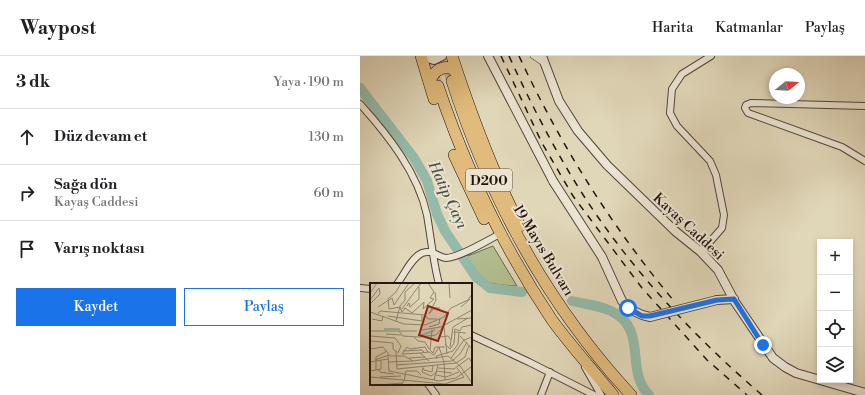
<!DOCTYPE html>
<html lang="tr">
<head>
<meta charset="utf-8">
<style>
  :root { --surface:#fff; --page:#f6f6f6; --text:#202124; --muted:#757577; --line:#e0e0e0; --accent:#1a73e8 }
  body { margin:0; font-family:"Libre Bodoni",serif; background:var(--page); color:var(--text) }
  .controls { position:absolute; right:12px; bottom:12px; display:grid; overflow:hidden; border-radius:0px; box-shadow:0 2px 6px #0003 }
  .controls button { width:36px; height:36px; display:grid; place-items:center; padding:0; border:0; border-bottom:1px solid var(--line); background:var(--surface); color:var(--text); font:20px sans-serif }
  .compass { position:absolute; left:409px; top:12px; width:36px; height:36px; border-radius:50%; background:var(--surface); box-shadow:0 2px 6px #0003; rotate:72deg }
  .stop { position:absolute; width:12px; height:12px; margin:-9px; border:3px solid #1a73e8; border-radius:50%; background:#fff }
  .stop.end { background:#1a73e8; border-color:#fff; box-shadow:0 1px 4px #0008 }
  .list { margin:0; padding:0; list-style:none }
  h2 { display:flex; justify-content:space-between; align-items:center; height:52px; margin:0; padding:0 16px; font-size:17px }
  h2 small { font-size:13px; font-weight:400; color:var(--muted) }
  .list li { display:grid; grid-template-columns:26px 1fr auto; gap:12px; align-items:center; box-sizing:border-box; height:56px; padding:0 16px; border-top:1px solid var(--line) }
  .list b { display:block; font-size:15px; white-space:nowrap }
  .list p { margin:0; font-size:13px; white-space:nowrap; color:var(--muted) }
  .list em { font-size:13px; font-style:normal; color:var(--muted) }
  .actions { display:flex; gap:8px; padding:12px 16px }
  .actions a { flex:1; padding:9px 0; border:1px solid var(--accent); border-radius:0px; text-align:center; font-size:14px; color:var(--accent) }
  .actions .main { background:var(--accent); color:#fff }
  .icon { flex:none; width:22px; height:22px; fill:none; stroke:currentColor; stroke-width:2; stroke-linecap:round; stroke-linejoin:round }
  .map { position:relative; flex:none; width:505px; height:339px; overflow:hidden }
  header { display:flex; align-items:center; gap:24px; box-sizing:border-box; height:56px; padding:0 20px; background:var(--surface); border-bottom:1px solid var(--line) }
  header strong { font-size:19px }
  nav { display:flex; gap:22px; margin-inline-start:auto; font-size:14px }
  main { display:flex }
  aside { flex:1; background:var(--surface) }
  .map>svg:first-child { display:block }
</style>
</head>
<body>
<header>
<strong>Waypost</strong>
<nav><a>Harita</a><a>Katmanlar</a><a>Paylaş</a></nav>
</header>
<main>
<aside>
<h2>3 dk<small>Yaya · 190 m</small></h2>
<ul class="list">
<li><svg class="icon" aria-label="ahead" viewBox="0 0 24 24"><path d="M12 20V5M6 11l6-6 6 6"/></svg><div><b>Düz devam et</b></div><em>130 m</em></li>
<li><svg class="icon" aria-label="right" viewBox="0 0 24 24"><path d="M7 20v-9h11M14 6l5 5-5 5"/></svg><div><b>Sağa dön</b><p>Kayaş Caddesi</p></div><em>60 m</em></li>
<li><svg class="icon" aria-label="arrive" viewBox="0 0 24 24"><path d="M6 21V4h12l-3 4 3 4H6"/></svg><div><b>Varış noktası</b></div></li>
</ul>
<div class="actions"><a class="main">Kaydet</a><a>Paylaş</a></div>
</aside>
<div class="map">
<svg width="505" height="339" viewBox="0 0 505 339">
  <rect width="100%" height="100%" fill="#e0d6b8"/>
  <filter id="stains"><feTurbulence type="fractalNoise" baseFrequency=".005" numOctaves="4"/><feColorMatrix values="0 0 0 0 .2 0 0 0 0 .09 0 0 0 0 .02 0 0 0 .5 -.17"/></filter>
  <radialGradient id="worn" r=".72"><stop offset=".6" stop-color="#630" stop-opacity="0"/><stop offset="1" stop-color="#630" stop-opacity=".3"/></radialGradient>
  <path fill="#b2be8f" stroke="#6a694e" d="M133 190 157 230C124 228 124 228 105 201Z"/>
  <g fill="none" stroke-linecap="round" stroke-linejoin="round">
    <path stroke="#95baa9" stroke-width="10" d="M0 32 54 102 67 125 77 158 85 175 116 221 130 232 162 236
      M212 245C224 248 239 249 251 255 289 273 264 314 289 339"/>
    <path stroke="#baaf96" stroke-width="11" stroke-dasharray="11 5.5" stroke-linecap="butt" d="M67 0 76 26
      M84 0 92 25"/>
    <defs>
      <path id="pedestrian" d="M173 0 185 8"/>
      <path id="minor" d="M0 48C28 79 58 117 67 159 71 182 73 205 79 228
        M505 50 391 47 386 49 385 52 388 57 482 91 505 105
        M341 196 362 172 364 159 356 119 350 105 317 70 310 57 312 33 322 18 351 0
        M37 228C44 219 51 202 62 197 73 193 77 201 86 202 99 202 128 184 140 178
        M0 232 11 233
        M111 279 169 306 234 339
        M225 311 241 339
        M68 328 76 339
        M181 339 190 316"/>
      <path id="tertiary" d="M62 0 74 4 82 0
        M128 0 193 125
        M182 0 199 45 218 75 247 109 315 175 341 196 358 214 375 246 413 302 425 311 436 317 505 337
        M357 244 374 243"/>
      <path id="trunk" d="M61 0 74 43
        M92 0C111 58 132 115 160 170
        M92 25C129 141 188 249 271 339
        M70 28C71 17 80 10 91 12L98 18
        M78 30C106 113 143 191 192 264 211 290 233 314 253 339
        M94 99 124 163"/>
    </defs>
    <use href="#pedestrian" stroke="#524438" stroke-width="6"/>
    <use href="#minor" stroke="#524438" stroke-width="8"/>
    <use href="#tertiary" stroke="#524438" stroke-width="10"/>
    <use href="#trunk" stroke="#23140d" stroke-width="12"/>
    <use href="#pedestrian" stroke="#ebe4d1" stroke-width="5"/>
    <use href="#minor" stroke="#ebe4d1" stroke-width="6"/>
    <use href="#tertiary" stroke="#ebe4d1" stroke-width="8"/>
    <use href="#trunk" stroke="#e0bb7c" stroke-width="11"/>
    <path stroke="#23140d" stroke-width="1.5" stroke-dasharray="7 7" stroke-linecap="butt" d="M141 0 182 87 213 140 282 232 347 304 387 339
      M149 0C170 46 193 91 220 134 268 210 333 280 402 339
      M159 0C200 88 251 170 314 245"/>
    <defs>
      <path id="tertiary-bridge" d="M193 125 242 201 262 245C270 254 278 259 290 261L357 244"/>
    </defs>
    <use href="#tertiary-bridge" stroke="#524438" stroke-width="10" stroke-linecap="butt"/>
    <use href="#tertiary-bridge" stroke="#ebe4d1" stroke-width="8"/>
  </g>
  <g fill="none" stroke-linecap="round" stroke-linejoin="round">
    <path stroke="#1a73e8" stroke-width="5" d="M268 252 282 260H290L357 244 374 243 403 289"/>
  </g>
  <g text-anchor="middle" stroke-width="4" stroke-linejoin="round" paint-order="stroke">
    <rect fill="#ebe4d1" stroke="#5f5248" stroke-width="1" x="106" y="113" width="46" height="22" rx="3"/>
    <g font-size="13" font-weight="bold" fill="#23140d">
      <text x="129" y="129">D200</text>
    </g>
    <g font-size="14" fill="#23140d" stroke="#ebe4d1">
      <text transform="translate(329 170) rotate(43)" y="5">Kayaş Caddesi</text>
      <text transform="translate(184 194) rotate(59)" y="5">19 Mayıs Bulvarı</text>
    </g>
    <g font-size="15" font-style="italic" fill="#4b4e44" stroke="#ebe4d1">
      <text transform="translate(88 139) rotate(65)" y="5">Hatip Çayı</text>
    </g>
  </g>
  <g transform="translate(10 227)">
    <rect width="102" height="102" fill="#e0d6b8"/>
    <path fill="none" stroke="#95baa9" stroke-width="2" d="M14 46H30M50 53 65 47"/>
    <path fill="none" stroke="#948874" stroke-width="1" d="M79 0 80 15M65 9 66 17 59 31 64 25H70M0 10 7 0M0 17 9 5 10 11 0 21M37 23 39 20 40 24 49 16V4M8 24 22 15 24 22 39 0M30 24 32 29 35 25 42 30 54 19 53 26 64 16 60 15 64 9 58 0M30 24 19 26 18 16 26 9 31 0M91 24 100 16M32 26 51 0M0 29 34 41 55 42 74 34 81 25 98 17 102 11M8 31 10 28 55 32 58 36H67M18 33 52 38V32M2 36 12 38 13 33M87 36 102 35M26 38 30 23 35 17V9L45 0M59 44 69 41 70 35M74 44 77 71M52 47 71 44 102 27M62 47 60 67 63 70 65 64H75M0 48H47M29 48 33 53 49 54 66 52 73 44M84 50 85 46 90 48 92 44 102 42M16 51 31 52M0 53 25 55 31 63 28 70M90 53 102 66M44 54 48 58 55 59 59 66M70 54 78 53 81 57M0 58 23 60V66L27 69M75 61 80 66 84 60 85 49 96 50M80 64 83 44 98 35M0 66 13 64 20 73H34L43 78 78 73 90 83 102 100M26 68 27 86 86 80M33 68 52 67 54 69M50 70 59 69 64 72 69 64 74 79 75 97M32 71 50 70 59 78M32 71 37 64 40 66 55 64 58 69M18 72 19 88 69 98 86 95 101 84M39 75 55 74M81 75 94 57 102 54M67 76 66 73 83 68 88 61 89 49M5 77 19 72M0 79 18 76M18 79 43 78M86 80 95 74 99 62M26 82 82 78 90 71 97 59M52 83 54 87 62 89 63 82M53 85 52 89 61 93 67 89M68 85 84 86 99 75 102 80M6 87V74L17 68M9 87 10 89 24 91M0 88 11 86V78M66 88 82 90M66 92 76 94 89 89M0 94 75 101 94 94 87 85M10 94 31 93M64 97 68 82M8 102 33 100M30 102 34 98 36 88H47L51 92"/>
    <path fill="#8f2418" fill-opacity="0.15" stroke="#8f2418" stroke-width="2" d="M58 23 78 30 68 58 49 52Z"/>
    <rect width="102" height="102" fill="none" stroke="#23140d" stroke-width="2"/>
  </g>
  <rect width="100%" height="100%" filter="url(#stains)"/>
  <rect width="100%" height="100%" fill="url(#worn)"/>
</svg>
<div class="controls">
<button>+</button>
<button>−</button>
<button><svg class="icon" aria-label="locate" viewBox="0 0 24 24"><circle cx="12" cy="12" r="6"/><path d="M12 2v4M12 18v4M2 12h4M18 12h4"/></svg></button>
<button><svg class="icon" aria-label="layers" viewBox="0 0 24 24"><path d="M12 4l9 5-9 5-9-5zM3 14l9 5 9-5"/></svg></button>
</div>
<svg class="compass" viewBox="-18 -18 36 36"><path d="M0-13l5 13h-10z" fill="#e53935"/><path d="M0 13l5-13h-10z" fill="#757577"/></svg>
<div class="stop" style="left:268px;top:252px"></div>
<div class="stop end" style="left:403px;top:289px"></div>
</div>
</main>
</body>
</html>
